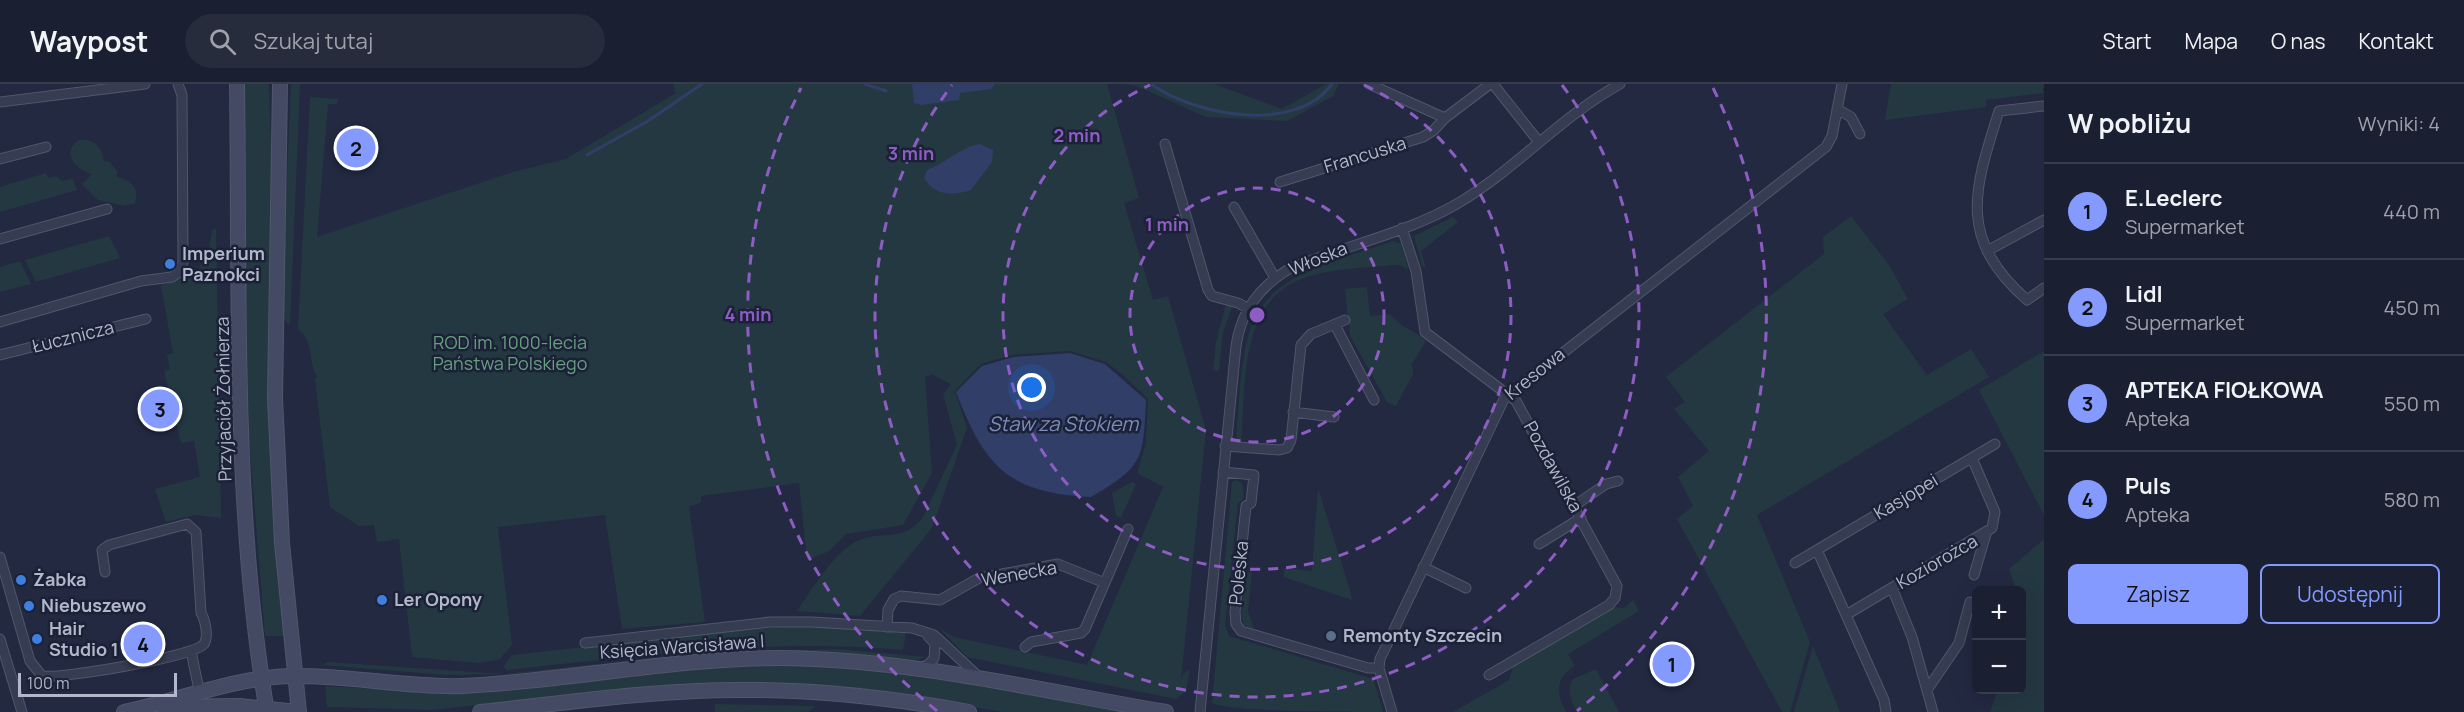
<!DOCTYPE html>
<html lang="pl">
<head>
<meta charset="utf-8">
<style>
  :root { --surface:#1a1f31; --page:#272c3d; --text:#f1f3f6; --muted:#9fa2ab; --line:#383d4d; --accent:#849aff }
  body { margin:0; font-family:Manrope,sans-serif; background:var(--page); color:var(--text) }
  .controls { position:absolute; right:18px; bottom:18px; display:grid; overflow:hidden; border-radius:9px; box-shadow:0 6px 24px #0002 }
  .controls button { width:54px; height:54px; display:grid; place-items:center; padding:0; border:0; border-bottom:2px solid var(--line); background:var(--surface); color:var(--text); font:30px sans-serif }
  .scale { position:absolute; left:18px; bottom:15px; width:159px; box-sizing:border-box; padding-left:6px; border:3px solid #b2b7cb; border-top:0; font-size:16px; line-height:21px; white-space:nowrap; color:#b2b7cb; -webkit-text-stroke:4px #1b2136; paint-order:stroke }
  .you { position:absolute; left:1032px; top:304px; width:21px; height:21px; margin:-15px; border:4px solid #fff; border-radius:50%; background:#1a73e8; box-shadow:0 0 0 9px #1a73e833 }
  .badge { display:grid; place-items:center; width:39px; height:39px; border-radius:50%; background:var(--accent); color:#111; font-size:20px; font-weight:700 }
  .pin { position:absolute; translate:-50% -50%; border:3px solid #fff; box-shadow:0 2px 6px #0006 }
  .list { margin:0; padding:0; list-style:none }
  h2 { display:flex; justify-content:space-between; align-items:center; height:78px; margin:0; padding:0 24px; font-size:26px }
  h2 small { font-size:20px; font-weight:400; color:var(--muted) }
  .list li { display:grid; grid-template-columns:39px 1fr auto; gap:18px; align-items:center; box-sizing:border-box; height:96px; padding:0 24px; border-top:2px solid var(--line) }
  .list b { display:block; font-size:22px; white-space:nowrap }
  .list p { margin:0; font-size:20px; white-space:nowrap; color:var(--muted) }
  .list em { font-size:20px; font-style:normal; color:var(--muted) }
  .actions { display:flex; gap:12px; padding:18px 24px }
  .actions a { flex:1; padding:14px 0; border:2px solid var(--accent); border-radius:9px; text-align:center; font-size:21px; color:var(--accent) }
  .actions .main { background:var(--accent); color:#111 }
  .icon { flex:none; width:33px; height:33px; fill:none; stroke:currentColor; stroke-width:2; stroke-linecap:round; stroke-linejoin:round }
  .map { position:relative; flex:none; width:2044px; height:628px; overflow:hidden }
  header { display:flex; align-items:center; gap:36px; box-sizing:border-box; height:84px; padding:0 30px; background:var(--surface); border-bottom:2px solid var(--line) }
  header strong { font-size:28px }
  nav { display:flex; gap:33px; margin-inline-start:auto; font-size:21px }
  .search { width:420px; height:54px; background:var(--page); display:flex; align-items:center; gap:15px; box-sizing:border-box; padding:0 21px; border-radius:33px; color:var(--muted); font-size:22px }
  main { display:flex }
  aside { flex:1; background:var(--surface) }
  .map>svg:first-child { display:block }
</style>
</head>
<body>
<header>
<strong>Waypost</strong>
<div class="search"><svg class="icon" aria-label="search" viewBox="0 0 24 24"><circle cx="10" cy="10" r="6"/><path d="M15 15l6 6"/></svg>Szukaj tutaj</div>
<nav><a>Start</a><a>Mapa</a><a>O nas</a><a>Kontakt</a></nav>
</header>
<main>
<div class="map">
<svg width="2044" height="628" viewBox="0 0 2044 628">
  <rect width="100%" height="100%" fill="#222941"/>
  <path fill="#243842" d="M242 0H269L286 552H265L249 354Z
    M291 0H300L290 242 281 232Z
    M673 0H1107L1139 114 1124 119 1153 216 1168 212 1206 346 1181 597 1183 590 1190 585 1186 607 1176 615 967 573 939 544 954 553 1174 599 1087 581 1163 403 1137 389 1146 359 1148 315 1123 291 1106 278 1070 267 1012 271 981 280 955 307 967 344 932 444 860 532 797 527C810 508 835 467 857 457 883 445 903 460 923 433L957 361 943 310 951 300 933 291 925 292 932 389 903 441 846 450 830 467 807 476 799 399 701 412V419L689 422 705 538 622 545 605 431 498 443 512 561 500 575 479 579 412 573 399 455 377 458 374 441 359 442 330 423 315 296 317 292C307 276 315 258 298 245L310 13 338 15 337 20H328L317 153 513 88 566 75 676 9Z
    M1123 0H1214L1282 25 1326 0H1339L1333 12 1287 37 1206 33 1137 2Z
    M1891 0H2044L2043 9 1986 16V23L1885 36Z
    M79 56C95 55 101 62 104 77L110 78 117 87V93C131 96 140 104 135 119L125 122 98 116 82 100 92 90C76 86 60 69 79 56Z
    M46 89 48 94 56 92 62 97 72 94 77 106 0 128V103Z
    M1851 132 1889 181 1908 215 1883 230 1927 291 1971 265 1989 293 1757 431 1810 558 1790 628H1782L1677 435 1693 422 1678 393 1709 367 1674 325 1685 318 1666 293 1824 170 1823 153Z
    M1453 133 1458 138 1421 167 1426 184 1422 182 1414 152Z
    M216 144 221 434 194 431 166 438 155 405 200 393 194 357 181 359 164 287 170 285 167 271 173 269 161 201 196 189 209 167 212 146Z
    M109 152 120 174 36 198 25 176Z
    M1393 157 1401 160 1408 183 1405 186 1404 182 1395 181C1366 184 1332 184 1304 194 1238 217 1246 302 1241 360L1236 358C1239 323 1239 283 1249 249 1266 188 1341 176 1393 157Z
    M20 177 31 200 0 208V183Z
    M1367 203 1370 232 1390 230C1403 246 1412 244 1426 257L1412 280 1413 290 1396 322 1387 318 1350 252 1345 205Z
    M1226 220 1232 223 1223 248 1219 287 1213 286 1216 258Z
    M2044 267V431L1979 306Z
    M1236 396 1242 399 1244 414 1238 419 1225 541 1229 552 1370 594 1374 597 1383 628C1356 628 1226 628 1212 619L1232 398Z
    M1132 398 1136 400 1121 434 1116 432 1112 409Z
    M1318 404 1350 506 1352 516 1284 493V484L1312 487Z
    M2044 455V628H1990L1998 606H2022V546C2026 534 2022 520 2022 506H2016L2009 485Z
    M1246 488 1252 489 1248 527 1254 545 1244 541 1241 531Z
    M1633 516 1639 527 1568 570 1575 582C1555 593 1556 610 1566 628H1453L1509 596 1514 580 1613 523 1624 524Z
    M806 542 906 549 903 566C771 554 638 572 507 586L503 583 512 571 737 546Z
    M1813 562 1840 628H1794Z
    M836 565 926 573 918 576 812 568 723 569 513 590 446 591 322 581 328 578 504 590 695 570Z
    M797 581 940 593 1129 628H1003L868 606 737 599 651 603 431 626 327 623 325 602 426 608 693 585Z
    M1596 585 1619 628H1577C1571 617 1566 607 1573 595Z
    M715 620 816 622 808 628H715Z"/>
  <path fill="#313e68" d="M912 0H995L991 5 960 9 959 16 921 21 914 19Z
    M980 60 993 66 992 78 971 106C953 112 935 112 924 94L927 86C946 79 959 64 980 60Z
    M1070 269 1105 280 1146 316C1143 376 1144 382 1091 413 1008 409 985 383 956 308L982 282 1013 273Z"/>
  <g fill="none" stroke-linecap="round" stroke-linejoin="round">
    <path stroke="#313e68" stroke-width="3" d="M865 0 886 7
      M1151 0C1194 31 1295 51 1332 0
      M587 71 648 37 702 0"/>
    <defs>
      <path id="street" d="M1369 0 1445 34 1490 0
        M1493 0 1539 58
        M0 18 145 0
        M2044 22 1999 27C1974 106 1957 154 2027 216L2044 204
        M1837 25 1851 33 1860 50
        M1165 60 1208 206 1212 212 1238 219 1247 224
        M0 75 46 63
        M1280 98 1423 53 1434 46 1445 34
        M1234 123 1275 194
        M1402 144 1416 187 1425 248 1516 317 1617 502 1615 514 1609 521 1489 591
        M0 155 107 125
        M1987 167 2044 136
        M0 238 141 197 172 193 179 188 183 178 182 11 178 0
        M1335 241 1374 316
        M0 271 146 235
        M1293 328 1334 333
        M1225 362 1279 366 1287 364 1291 356 1301 261 1311 250 1345 236
        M1223 388 1254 391 1251 419 1246 422 1235 528 1236 540 1241 547 1368 584H1379
        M1574 422 1606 400 1618 397
        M1539 460 1581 434
        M1817 466 1884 616 1886 628
        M0 473 30 577 42 592C61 595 193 573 204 560 209 553 205 535 201 529L196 448 187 440 109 461 102 466 105 488
        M1795 479 1995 360
        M1423 483 1466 504
        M1974 491 1986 450
        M1892 504 1912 553 1933 628
        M1846 531 1992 444 1995 428 1972 374
        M887 543 888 526 894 515 901 512 940 516 979 494 1058 480 1105 499
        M0 555 22 628
        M585 559 770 538H812L912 544 934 551 978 592
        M1025 563 1031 558 1081 549 1085 545 1128 445
        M191 567 199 606
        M920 583 928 581 934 574 935 560 928 552
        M1927 606 1959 559 1970 518
        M1200 628 1236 262C1241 227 1259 203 1289 185 1343 162 1404 150 1455 121 1514 87 1560 33 1620 0
        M1392 628 1379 584 1380 575 1504 315 1826 63 1832 52 1842 0"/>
      <path id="secondary" d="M237 0C240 209 232 422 267 628
        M280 0 275 314 282 459 299 628
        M163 623 239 622 298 628
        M124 628C181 616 234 593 294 592 350 591 406 604 463 602 568 597 673 574 779 574 911 575 1037 606 1166 628
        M480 628C566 619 652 606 738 606 816 605 893 614 969 628"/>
    </defs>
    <use href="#street" stroke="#51576b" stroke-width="11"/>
    <use href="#secondary" stroke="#51576b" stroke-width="16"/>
    <use href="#street" stroke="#363c51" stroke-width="9"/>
    <use href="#secondary" stroke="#444964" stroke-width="14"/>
  </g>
  <g fill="none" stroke="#8e5dc3" stroke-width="3" stroke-dasharray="10 8">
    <circle cx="1257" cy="231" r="127"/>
    <path d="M1364 1A254 254 0 1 1 1150 1"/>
    <path d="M1562 1A382 382 0 1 1 952 1"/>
    <path d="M937 627A509 509 0 0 1 801 4M1713 4A509 509 0 0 1 1577 627"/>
  </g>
  <g fill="#3f7fe0" stroke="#1b2136" stroke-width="2">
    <circle cx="170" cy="180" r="6"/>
    <circle cx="21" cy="496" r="6"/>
    <circle cx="382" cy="516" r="6"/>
    <circle cx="29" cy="522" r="6"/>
    <circle cx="37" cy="555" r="6"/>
  </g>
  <circle fill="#5c6f8a" stroke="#1b2136" stroke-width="2" cx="1331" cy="552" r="6"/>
  <g text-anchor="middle" stroke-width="5" stroke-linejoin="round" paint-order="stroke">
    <g font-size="18" fill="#b2b7cb" stroke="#1b2136">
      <text transform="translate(1365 71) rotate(-17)" y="6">Francuska</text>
      <text transform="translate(1318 175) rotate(-22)" y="6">Włoska</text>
      <text transform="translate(73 253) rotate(-14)" y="6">Łucznicza</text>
      <text transform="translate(1535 290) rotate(-39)" y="6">Kresowa</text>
      <text transform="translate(224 315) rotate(-91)" y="6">Przyjaciół Żołnierza</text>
      <text transform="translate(1553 383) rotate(61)" y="6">Pozdawilska</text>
      <text transform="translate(1906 413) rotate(-31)" y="6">Kasjopei</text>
      <text transform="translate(1937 478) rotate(-30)" y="6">Koziorożca</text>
      <text transform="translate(1239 489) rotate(-84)" y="6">Poleska</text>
      <text transform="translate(1019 490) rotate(-10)" y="6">Wenecka</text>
      <text transform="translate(682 563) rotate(-4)" y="6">Księcia Warcisława I</text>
    </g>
    <g font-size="18" font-weight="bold" fill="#b2b7cb" stroke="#1b2136" text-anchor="start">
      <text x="182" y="176">Imperium<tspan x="182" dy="21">Paznokci</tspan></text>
      <text x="33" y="502">Żabka</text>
      <text x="394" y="522">Ler Opony</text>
      <text x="41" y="528">Niebuszewo</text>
      <text x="49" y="551">Hair<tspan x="49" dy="21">Studio 1</tspan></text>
      <text x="1343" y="558">Remonty Szczecin</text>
    </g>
    <g font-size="18" fill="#679f7f" stroke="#1b2136">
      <text x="510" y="265">ROD im. 1000-lecia<tspan x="510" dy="21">Państwa Polskiego</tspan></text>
    </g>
    <g font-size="20" font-style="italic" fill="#7e8cba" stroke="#1b2136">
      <text x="1063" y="347">Staw za Stokiem</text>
    </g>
  </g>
  <circle cx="1257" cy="231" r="9" fill="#8e5dc3" stroke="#1b2136" stroke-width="3"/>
  <g font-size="18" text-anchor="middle" font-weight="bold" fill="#8e5dc3" stroke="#1b2136" stroke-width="5" stroke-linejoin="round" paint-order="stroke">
    <text x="1077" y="58">2 min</text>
    <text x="911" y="76">3 min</text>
    <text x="1167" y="147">1 min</text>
    <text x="748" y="237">4 min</text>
  </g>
</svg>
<div class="controls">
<button>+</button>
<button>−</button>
</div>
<div class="scale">100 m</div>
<div class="you"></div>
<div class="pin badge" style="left:1672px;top:580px">1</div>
<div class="pin badge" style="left:356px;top:64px">2</div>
<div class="pin badge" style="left:160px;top:325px">3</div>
<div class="pin badge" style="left:143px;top:560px">4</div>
</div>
<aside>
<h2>W pobliżu<small>Wyniki: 4</small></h2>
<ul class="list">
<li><span class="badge">1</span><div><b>E.Leclerc</b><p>Supermarket</p></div><em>440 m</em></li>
<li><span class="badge">2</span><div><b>Lidl</b><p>Supermarket</p></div><em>450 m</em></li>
<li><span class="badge">3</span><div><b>APTEKA FIOŁKOWA</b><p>Apteka</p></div><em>550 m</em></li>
<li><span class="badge">4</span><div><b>Puls</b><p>Apteka</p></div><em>580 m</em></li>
</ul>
<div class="actions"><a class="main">Zapisz</a><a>Udostępnij</a></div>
</aside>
</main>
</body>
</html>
